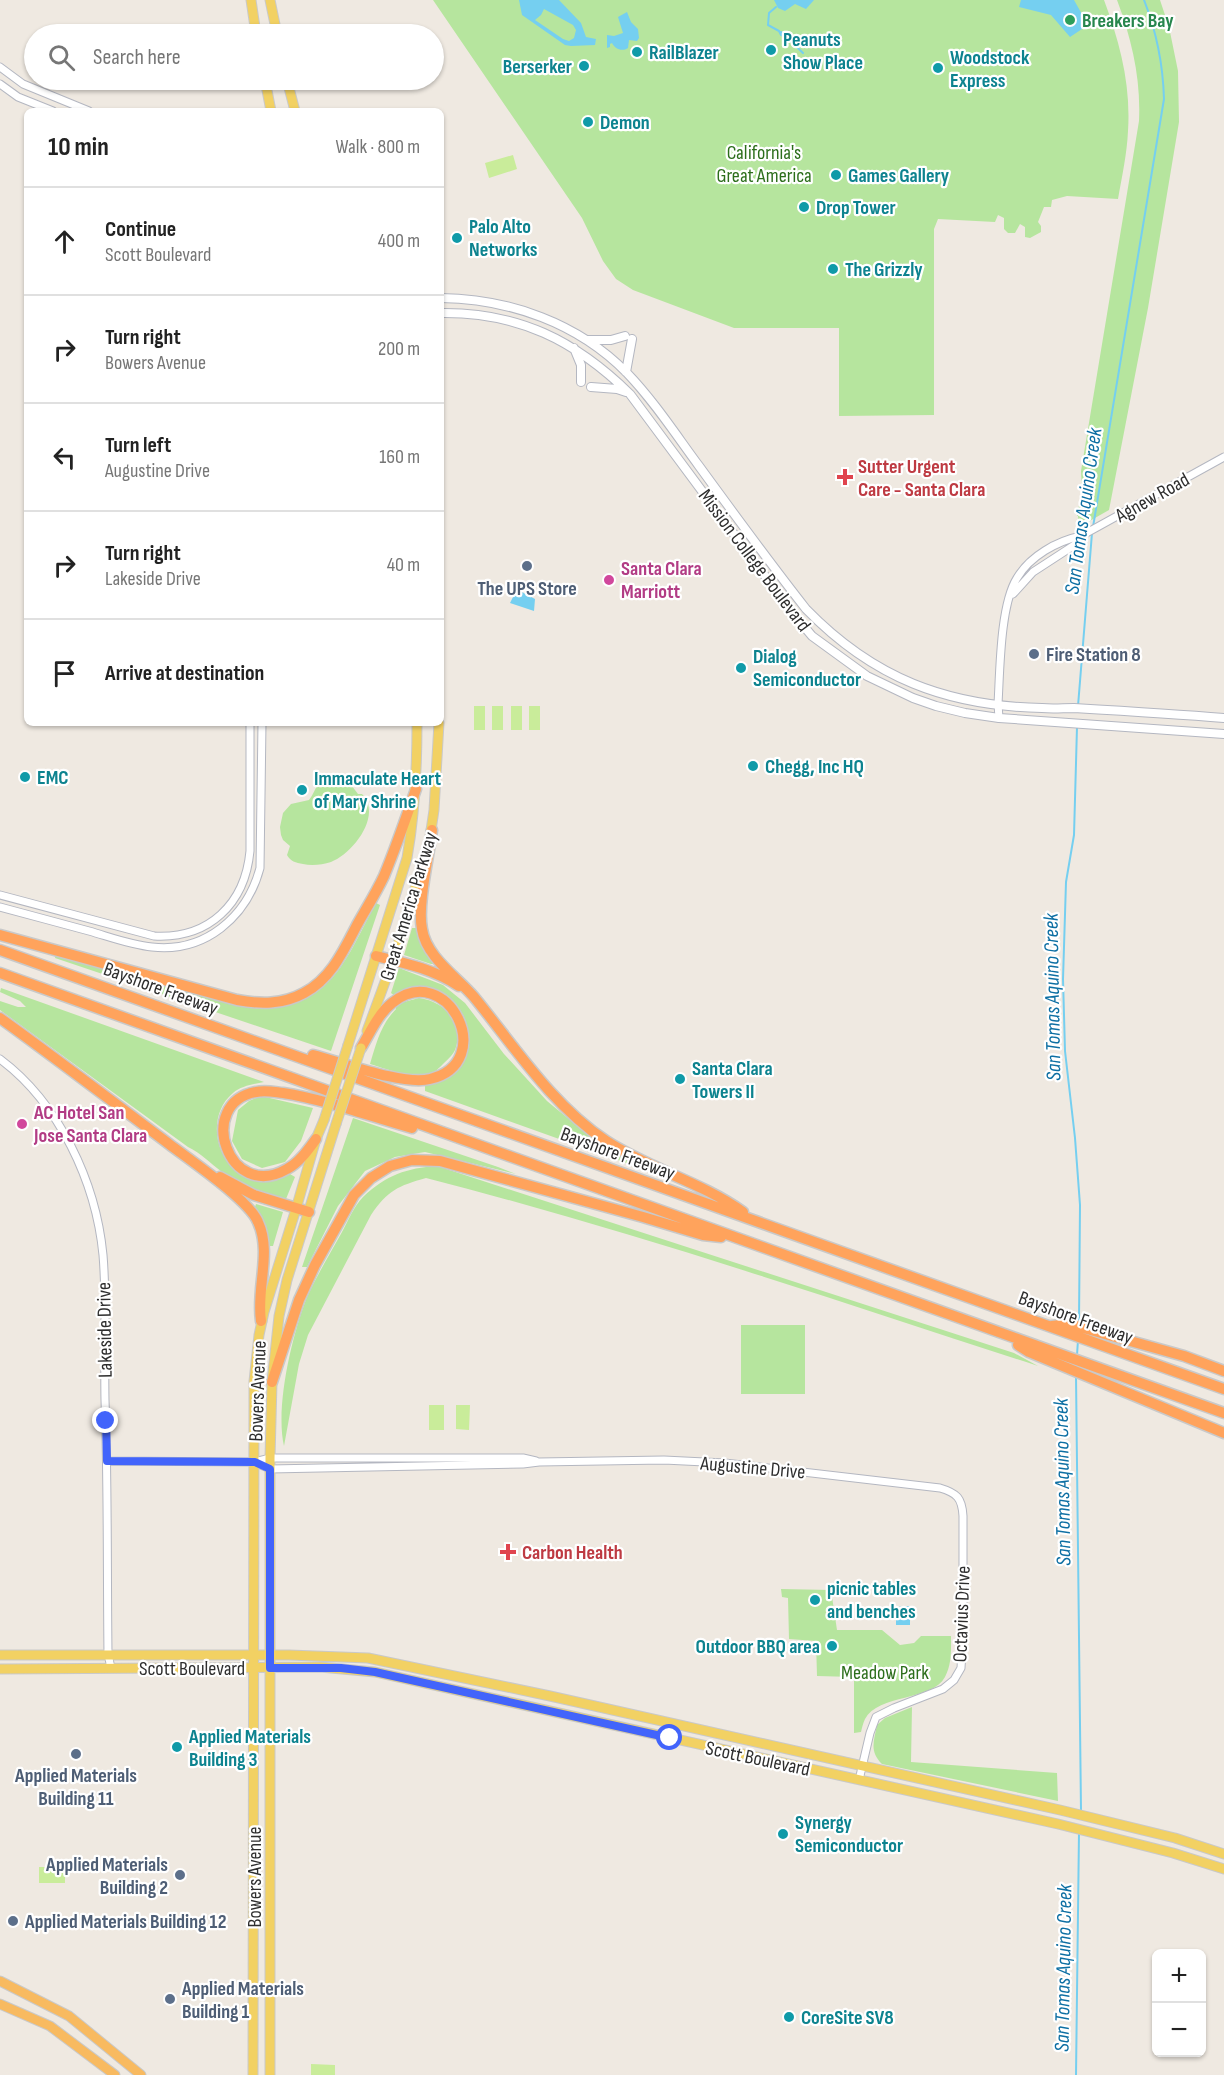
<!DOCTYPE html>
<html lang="en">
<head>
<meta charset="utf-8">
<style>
  :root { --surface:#fff; --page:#f2f2f2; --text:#222; --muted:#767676; --line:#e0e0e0 }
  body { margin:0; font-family:"Sofia Sans Condensed",sans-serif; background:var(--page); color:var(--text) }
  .controls { position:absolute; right:18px; bottom:18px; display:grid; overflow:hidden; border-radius:9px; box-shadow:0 2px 4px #0004 }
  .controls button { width:54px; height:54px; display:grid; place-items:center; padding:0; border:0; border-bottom:2px solid var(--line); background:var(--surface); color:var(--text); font:30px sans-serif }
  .stop { position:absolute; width:18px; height:18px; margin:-14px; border:4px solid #4264fb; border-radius:50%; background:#fff }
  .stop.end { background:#4264fb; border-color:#fff; box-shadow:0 2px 6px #0008 }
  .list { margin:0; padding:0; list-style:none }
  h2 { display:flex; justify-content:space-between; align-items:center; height:78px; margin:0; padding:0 24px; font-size:26px }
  h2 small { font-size:20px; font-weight:400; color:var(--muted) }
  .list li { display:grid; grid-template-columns:39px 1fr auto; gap:18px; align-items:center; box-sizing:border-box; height:108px; padding:0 24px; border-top:2px solid var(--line) }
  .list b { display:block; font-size:22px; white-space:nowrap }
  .list p { margin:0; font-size:20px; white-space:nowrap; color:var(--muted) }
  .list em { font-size:20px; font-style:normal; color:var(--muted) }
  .icon { flex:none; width:33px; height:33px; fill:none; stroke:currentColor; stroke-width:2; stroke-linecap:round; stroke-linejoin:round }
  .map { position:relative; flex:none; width:1224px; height:2075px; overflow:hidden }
  .search { position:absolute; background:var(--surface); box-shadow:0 2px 4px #0004; left:24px; top:24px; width:420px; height:66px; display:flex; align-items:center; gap:15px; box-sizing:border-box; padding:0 21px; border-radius:33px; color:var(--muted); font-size:22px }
  .panel { position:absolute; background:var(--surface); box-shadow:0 2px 4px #0004; left:24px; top:108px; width:420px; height:618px; border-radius:9px }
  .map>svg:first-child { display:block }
</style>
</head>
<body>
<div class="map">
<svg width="1224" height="2075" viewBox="0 0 1224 2075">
  <rect width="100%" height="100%" fill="#efe9e1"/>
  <path fill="#b6e59e" d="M433 0H1104C1120 43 1131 85 1128 131 1127 154 1122 176 1118 199L1067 196 1052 200 1051 207H1044L1038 222 1041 226V232L1030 238 1025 237V227L1020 224 1015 233H1008L1004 229V218L998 215 995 222 938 219 934 229V415L839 416V328H734L633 290 616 279 603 261 582 218Z
    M1117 0H1160L1169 27 1178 71 1179 122 1148 308 1109 510 1079 527 1078 516H1077L1082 490 1081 471 1139 121C1141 79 1132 40 1117 0Z
    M334 778 349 782 358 794H362C383 816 352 854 331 862 322 865 311 866 303 864 296 863 290 861 287 855L290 846 283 840 281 835 280 827 283 813 291 804 309 800C319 787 314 780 334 778Z
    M376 903 380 905 331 1051 55 958 56 954 241 1006C249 1007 257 1009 264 1009 284 1008 316 993 331 979 349 960 363 926 376 903Z
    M412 928H417L435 964H431L404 955Z
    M399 968 443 985 465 1003 504 1054 547 1101 588 1135 634 1163 632 1165 425 1091V1084C431 1082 438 1082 443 1079 466 1067 475 1038 463 1015 458 1006 451 996 441 993 426 987 410 993 395 996L391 993Z
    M1 988 264 1082C254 1084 241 1086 233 1093 210 1112 213 1149 233 1167 237 1170 240 1174 244 1176 260 1182 274 1180 290 1174L295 1177 286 1199C269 1198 236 1182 222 1172 210 1163 201 1153 188 1147L0 1010V1001L18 1007H26L20 1001 0 992Z
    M419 998C444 1001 465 1023 455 1050 453 1055 448 1059 443 1064 437 1070 434 1074 424 1075 406 1077 387 1069 370 1064 376 1044 381 1024 396 1009V1007L404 1002Z
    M261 1096 313 1108 301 1141 285 1162 262 1168 242 1159 232 1141 238 1110 249 1101Z
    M353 1118 498 1167 516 1174 425 1152 395 1157 365 1171 338 1206 307 1267H302Z
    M437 1166 1014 1353 1038 1366C835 1300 633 1231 426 1178 398 1186 388 1190 371 1215L308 1335 299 1364 284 1446C275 1407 292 1335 307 1297 317 1275 330 1254 342 1232 348 1221 354 1206 363 1197 386 1175 407 1168 437 1166Z
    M256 1204 283 1212 273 1246H267L255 1207Z
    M741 1325H805V1394H741Z
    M781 1589 831 1590 837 1630H882L900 1645 914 1643 921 1636H951C951 1650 952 1664 945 1677 932 1701 878 1694 865 1719 863 1723 862 1728 861 1732L854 1733V1677L817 1676 816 1641 789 1639 788 1598 782 1597Z
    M912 1707 911 1762 1057 1773 1058 1801 882 1764C869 1751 874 1741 877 1725L885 1718Z"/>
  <path fill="#c9ec9a" d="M513 155 517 169 489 178 485 163Z
    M474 706H485V730H474Z
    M492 706H503V730H492Z
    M511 706H522V730H511Z
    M529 706H540V730H529Z
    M429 1405H444V1430H429Z
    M456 1405H470L469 1430 456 1429Z
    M39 1867H65V1883H39Z
    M311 2064 335 2065V2075H311Z"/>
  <path fill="#75cff0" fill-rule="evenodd" d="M519 0H559L581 23 586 37 596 39 595 45 571 46 565 45 522 15ZM544 9 573 25 576 30 574 38 569 41 563 39 535 20 541 15Z
    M774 0H814L806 9 795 4 785 11 778 8Z
    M1021 0H1074L1088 25 1070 37 1051 15 1019 7Z
    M627 12 631 22 638 29 639 38 637 41 629 40 628 48C622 52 615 49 612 43L610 44V47L607 48V35L614 36 623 33 618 17Z
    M520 591 535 599 534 611 510 603 515 593Z
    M910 1606V1625H896V1607Z"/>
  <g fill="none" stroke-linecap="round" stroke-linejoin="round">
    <path stroke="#75cff0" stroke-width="2" d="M776 7 769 13 768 25 779 31 781 35 784 36
      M781 32 803 53
      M1093 527 1164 99C1163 64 1157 33 1144 0
      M1078 706 1092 533
      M1077 727 1074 835 1066 882 1063 979 1065 1051 1075 1138 1080 1205 1079 1322
      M1077 1355 1078 1340
      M1076 1376 1081 1811
      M1076 2075 1079 1832"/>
    <defs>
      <path id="tertiary" d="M0 67 23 84 89 111
        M0 84 18 97 53 111
        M1013 594 1033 572 1076 544 1081 536
        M999 718 998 704C1000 671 1000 605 1017 578 1030 556 1057 541 1081 536L1224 457
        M0 895 154 936C209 939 245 904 250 851V723
        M0 907C30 915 59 923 89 931 110 937 131 945 152 947 205 953 247 917 260 868L262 723
        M0 1059C59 1103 96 1182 103 1255 107 1303 104 1352 105 1400 108 1485 107 1570 108 1654L111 1668
        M107 1461 254 1462 270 1458H523L536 1461
        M254 1462 270 1469 523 1464 539 1462 664 1460 725 1463 940 1488C957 1493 962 1498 963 1516V1635L961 1668 954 1680 943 1689 894 1708 876 1717 870 1733 859 1780"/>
      <path id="secondary" d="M441 298C510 299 578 323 627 373 654 401 676 435 699 466 734 514 769 562 806 609 873 678 946 706 1042 708 1053 709 1063 708 1074 708 1124 711 1174 714 1224 718
        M441 313C518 312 575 340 630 394L791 611 812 636 867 676 913 698 936 706 965 713 999 718 1224 734
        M587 340H611L625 336
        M574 348 581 365V382
        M626 372 632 339
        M591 387 617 389 626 392"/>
      <path id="primary" d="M251 0 256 34
        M270 0 277 34
        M265 80 271 111
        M287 80 295 111
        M430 837 434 810 439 723
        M367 1031 393 960 424 859
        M348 1045 407 858C415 813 417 768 417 723
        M0 1655H289L368 1658 550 1696 1060 1810 1175 1838 1224 1854
        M0 1669 320 1667 375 1672 1058 1824 1173 1853 1224 1869
        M253 2075 254 1381 259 1335 264 1312 296 1209 316 1139 324 1120
        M270 2075V1458L272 1382 279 1316 287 1280 336 1124"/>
      <path id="trunk" d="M0 1981 69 2016 141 2075
        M0 2004 50 2026 115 2075"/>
      <path id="motorway" d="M432 830C429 856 417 905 422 929 426 957 457 977 474 997 515 1047 551 1104 606 1141 649 1169 701 1182 743 1212
        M0 935 237 1000C260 1004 282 1005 304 993 331 979 344 950 357 925 366 909 376 893 384 876 396 847 406 818 416 789
        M0 950 1224 1389
        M376 956C405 963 433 969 459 986
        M0 973 1224 1413
        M0 1018C57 1059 113 1102 169 1144 190 1160 249 1200 258 1222 272 1252 256 1289 261 1321
        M313 1055C341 1062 404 1086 430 1079 499 1063 448 958 392 1003 378 1014 370 1033 361 1048
        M316 1139C308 1150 299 1163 287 1169 228 1203 195 1103 256 1092 265 1090 274 1092 283 1093 327 1100 369 1116 412 1128
        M220 1177 254 1195 309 1212
        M1052 1326 1069 1324 1184 1356 1224 1371
        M1018 1345 1029 1352 1224 1433
        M272 1382 299 1300 315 1265 354 1195 371 1178 390 1166 412 1160 440 1161 643 1217 703 1235 721 1237"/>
    </defs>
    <use href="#tertiary" stroke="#b4b7c1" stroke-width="9"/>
    <use href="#secondary" stroke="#b4b7c1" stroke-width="10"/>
    <use href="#primary" stroke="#c9c9c9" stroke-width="11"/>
    <use href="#trunk" stroke="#c9c9c9" stroke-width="11"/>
    <use href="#motorway" stroke="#c9c9c9" stroke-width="13"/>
    <use href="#tertiary" stroke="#fff" stroke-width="7"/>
    <use href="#secondary" stroke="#fff" stroke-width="8"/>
    <use href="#primary" stroke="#f2d163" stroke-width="9"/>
    <use href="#trunk" stroke="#f8ba60" stroke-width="9"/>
    <use href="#motorway" stroke="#ffa35c" stroke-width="10"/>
    <defs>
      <path id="primary-bridge" d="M324 1120 348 1045
        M336 1124 361 1048"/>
    </defs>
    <use href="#primary-bridge" stroke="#c9c9c9" stroke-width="11" stroke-linecap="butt"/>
    <use href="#primary-bridge" stroke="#f2d163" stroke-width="9"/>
  </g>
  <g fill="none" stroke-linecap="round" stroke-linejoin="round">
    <path stroke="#4264fb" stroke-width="8" d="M106 1421 107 1461 255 1462 270 1469V1668H341L375 1672 670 1738"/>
  </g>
  <circle fill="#2e9e5b" stroke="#fff" stroke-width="2" cx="1070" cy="20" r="6"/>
  <g fill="#0f9aa8" stroke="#fff" stroke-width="2">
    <circle cx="771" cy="50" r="6"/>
    <circle cx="637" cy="52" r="6"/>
    <circle cx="584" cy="66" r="6"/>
    <circle cx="938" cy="68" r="6"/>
    <circle cx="588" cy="122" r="6"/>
    <circle cx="836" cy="175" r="6"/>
    <circle cx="804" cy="207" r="6"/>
    <circle cx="457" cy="238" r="6"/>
    <circle cx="833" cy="269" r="6"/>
    <circle cx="741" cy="668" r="6"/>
    <circle cx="753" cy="766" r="6"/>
    <circle cx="25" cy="777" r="6"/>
    <circle cx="302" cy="790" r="6"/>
    <circle cx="680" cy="1079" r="6"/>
    <circle cx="815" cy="1600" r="6"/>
    <circle cx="832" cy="1646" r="6"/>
    <circle cx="177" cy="1747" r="6"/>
    <circle cx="783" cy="1834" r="6"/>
    <circle cx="789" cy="2017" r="6"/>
  </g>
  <g fill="#e0444e" stroke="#fff" stroke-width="2">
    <path d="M842 468h6v6h6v6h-6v6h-6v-6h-6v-6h6z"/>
    <path d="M505 1543h6v6h6v6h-6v6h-6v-6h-6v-6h6z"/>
  </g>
  <g fill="#5c6f8a" stroke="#fff" stroke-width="2">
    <circle cx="527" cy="566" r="6"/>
    <circle cx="1034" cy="654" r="6"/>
    <circle cx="76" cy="1754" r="6"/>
    <circle cx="180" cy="1875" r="6"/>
    <circle cx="13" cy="1921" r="6"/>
    <circle cx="170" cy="1999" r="6"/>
  </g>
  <g fill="#d1479c" stroke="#fff" stroke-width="2">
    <circle cx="609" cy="580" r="6"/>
    <circle cx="22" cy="1124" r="6"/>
  </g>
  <g text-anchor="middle" stroke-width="4.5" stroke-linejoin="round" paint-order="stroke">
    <g font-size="20" font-weight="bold" fill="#27864d" stroke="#fff" text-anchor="start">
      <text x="1082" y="27">Breakers Bay</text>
    </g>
    <g font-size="20" font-weight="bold" fill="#0d838f" stroke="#fff" text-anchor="start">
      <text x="783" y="46">Peanuts<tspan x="783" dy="23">Show Place</tspan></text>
      <text x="649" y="59">RailBlazer</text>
      <text x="950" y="64">Woodstock<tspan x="950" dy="23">Express</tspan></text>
      <text x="572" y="73" text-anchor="end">Berserker</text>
      <text x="600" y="129">Demon</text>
      <text x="848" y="182">Games Gallery</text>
      <text x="816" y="214">Drop Tower</text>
      <text x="469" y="233">Palo Alto<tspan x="469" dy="23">Networks</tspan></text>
      <text x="845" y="276">The Grizzly</text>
      <text x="753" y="663">Dialog<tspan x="753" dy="23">Semiconductor</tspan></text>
      <text x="765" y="773">Chegg, Inc HQ</text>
      <text x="37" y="784">EMC</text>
      <text x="314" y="785">Immaculate Heart<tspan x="314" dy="23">of Mary Shrine</tspan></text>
      <text x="692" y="1075">Santa Clara<tspan x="692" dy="23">Towers II</tspan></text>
      <text x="827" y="1595">picnic tables<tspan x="827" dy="23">and benches</tspan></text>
      <text x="820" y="1653" text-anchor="end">Outdoor BBQ area</text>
      <text x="189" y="1743">Applied Materials<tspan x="189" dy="23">Building 3</tspan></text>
      <text x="795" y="1829">Synergy<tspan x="795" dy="23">Semiconductor</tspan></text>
      <text x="801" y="2024">CoreSite SV8</text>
    </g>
    <g font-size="20" fill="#2c6e1b" stroke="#fff">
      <text x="764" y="159">California's<tspan x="764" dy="23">Great America</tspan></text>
      <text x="885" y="1679">Meadow Park</text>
    </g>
    <g font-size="20" font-weight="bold" fill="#be3a42" stroke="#fff" text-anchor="start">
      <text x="858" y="473">Sutter Urgent<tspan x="858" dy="23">Care - Santa Clara</tspan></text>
      <text x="522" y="1559">Carbon Health</text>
    </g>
    <g font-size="20" fill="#2e2e2e" stroke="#fff">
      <text transform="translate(1152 497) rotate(-29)" y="7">Agnew Road</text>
      <text transform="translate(755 560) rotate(53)" y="7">Mission College Boulevard</text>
      <text transform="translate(408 906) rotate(-73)" y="7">Great America Parkway</text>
      <text transform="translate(161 988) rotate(20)" y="7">Bayshore Freeway</text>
      <text transform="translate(618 1153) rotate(20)" y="7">Bayshore Freeway</text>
      <text transform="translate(1076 1317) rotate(20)" y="7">Bayshore Freeway</text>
      <text transform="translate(104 1330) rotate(-91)" y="7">Lakeside Drive</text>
      <text transform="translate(257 1391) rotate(-88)" y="7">Bowers Avenue</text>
      <text transform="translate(753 1467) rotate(5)" y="7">Augustine Drive</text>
      <text transform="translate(961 1614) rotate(-88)" y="7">Octavius Drive</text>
      <text x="192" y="1675">Scott Boulevard</text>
      <text transform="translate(758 1758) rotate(12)" y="7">Scott Boulevard</text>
      <text transform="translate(254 1877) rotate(-90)" y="7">Bowers Avenue</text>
    </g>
    <g font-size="20" font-weight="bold" fill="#b23c85" stroke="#fff" text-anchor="start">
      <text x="621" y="575">Santa Clara<tspan x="621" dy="23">Marriott</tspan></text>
      <text x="34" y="1119">AC Hotel San<tspan x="34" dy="23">Jose Santa Clara</tspan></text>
    </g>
    <g font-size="20" font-weight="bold" fill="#4e5e75" stroke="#fff" text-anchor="start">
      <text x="527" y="595" text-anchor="middle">The UPS Store</text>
      <text x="1046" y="661">Fire Station 8</text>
      <text x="76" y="1782" text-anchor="middle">Applied Materials<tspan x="76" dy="23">Building 11</tspan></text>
      <text x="168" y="1871" text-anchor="end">Applied Materials<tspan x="168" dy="23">Building 2</tspan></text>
      <text x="25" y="1928">Applied Materials Building 12</text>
      <text x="182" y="1995">Applied Materials<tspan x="182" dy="23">Building 1</tspan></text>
    </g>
    <g font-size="21" font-style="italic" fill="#0d6fa3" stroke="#fff">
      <text transform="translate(1083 511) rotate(-82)" y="7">San Tomas Aquino Creek</text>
      <text transform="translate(1052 997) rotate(-91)" y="7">San Tomas Aquino Creek</text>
      <text transform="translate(1062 1482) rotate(-91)" y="7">San Tomas Aquino Creek</text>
      <text transform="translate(1063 1968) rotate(-89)" y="7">San Tomas Aquino Creek</text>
    </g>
  </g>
</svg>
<div class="controls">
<button>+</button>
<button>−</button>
</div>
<div class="stop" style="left:670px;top:1738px"></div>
<div class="stop end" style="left:106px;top:1421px"></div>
<div class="search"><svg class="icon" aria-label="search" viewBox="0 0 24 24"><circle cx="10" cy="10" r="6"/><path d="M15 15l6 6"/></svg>Search here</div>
<section class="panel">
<h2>10 min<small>Walk · 800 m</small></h2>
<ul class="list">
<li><svg class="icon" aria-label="ahead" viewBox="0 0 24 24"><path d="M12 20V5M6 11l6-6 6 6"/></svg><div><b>Continue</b><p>Scott Boulevard</p></div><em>400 m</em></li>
<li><svg class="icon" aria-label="right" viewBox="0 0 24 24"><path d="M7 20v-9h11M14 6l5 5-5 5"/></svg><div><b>Turn right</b><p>Bowers Avenue</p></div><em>200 m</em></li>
<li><svg class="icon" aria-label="left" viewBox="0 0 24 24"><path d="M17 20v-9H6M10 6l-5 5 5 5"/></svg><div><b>Turn left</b><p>Augustine Drive</p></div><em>160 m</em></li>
<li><svg class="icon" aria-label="right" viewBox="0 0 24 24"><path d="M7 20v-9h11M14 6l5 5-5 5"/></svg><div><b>Turn right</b><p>Lakeside Drive</p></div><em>40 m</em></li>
<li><svg class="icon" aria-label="arrive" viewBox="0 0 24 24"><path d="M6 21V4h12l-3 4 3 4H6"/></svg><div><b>Arrive at destination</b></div></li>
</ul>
</section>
</div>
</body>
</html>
